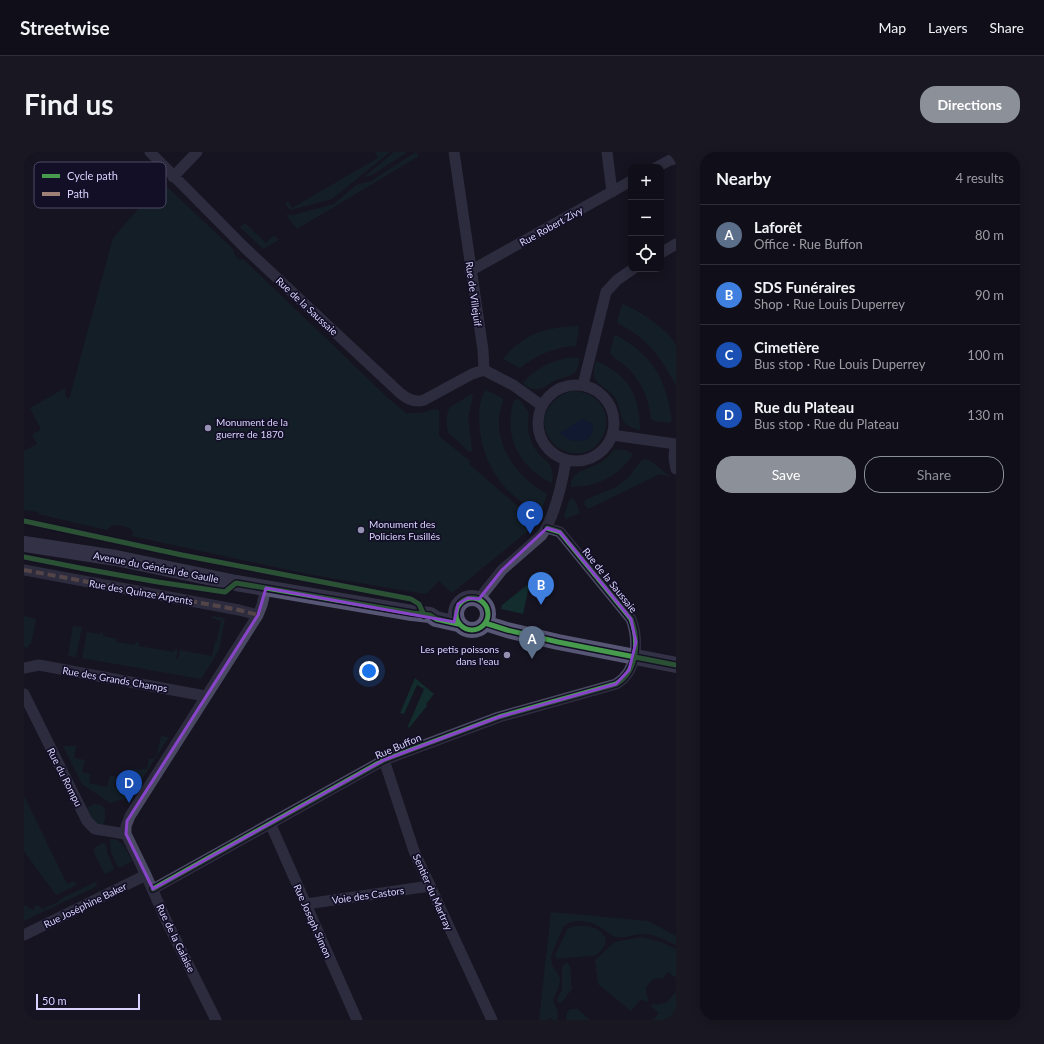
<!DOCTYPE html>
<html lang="en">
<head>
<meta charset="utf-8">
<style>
  :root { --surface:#100f19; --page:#191822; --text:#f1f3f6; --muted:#9c9ca2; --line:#302f38; --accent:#8c9099 }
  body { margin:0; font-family:Lato,sans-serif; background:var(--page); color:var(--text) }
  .controls { position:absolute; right:12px; top:12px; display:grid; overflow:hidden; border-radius:8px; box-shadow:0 2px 10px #0003 }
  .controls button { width:36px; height:36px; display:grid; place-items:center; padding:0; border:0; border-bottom:1px solid var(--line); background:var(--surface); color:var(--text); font:20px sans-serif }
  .scale { position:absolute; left:12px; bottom:10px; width:104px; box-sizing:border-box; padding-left:4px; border:2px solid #d9d4ff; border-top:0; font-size:11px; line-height:14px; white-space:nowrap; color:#d9d4ff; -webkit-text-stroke:3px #130f26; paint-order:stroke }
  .you { position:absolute; left:345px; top:519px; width:14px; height:14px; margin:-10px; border:3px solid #fff; border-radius:50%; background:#1a73e8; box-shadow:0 0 0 6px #1a73e833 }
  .badge { display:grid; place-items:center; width:26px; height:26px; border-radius:50%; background:var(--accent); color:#fff; font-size:13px; font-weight:700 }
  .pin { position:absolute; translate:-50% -33px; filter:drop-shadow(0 1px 2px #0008) }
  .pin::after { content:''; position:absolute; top:21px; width:14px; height:12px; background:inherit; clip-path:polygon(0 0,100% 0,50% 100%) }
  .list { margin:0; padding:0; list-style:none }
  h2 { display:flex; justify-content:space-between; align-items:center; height:52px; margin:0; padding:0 16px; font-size:17px }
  h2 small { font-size:13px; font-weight:400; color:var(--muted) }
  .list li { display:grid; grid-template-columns:26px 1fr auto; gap:12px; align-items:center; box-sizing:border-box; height:60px; padding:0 16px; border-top:1px solid var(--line) }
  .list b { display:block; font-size:15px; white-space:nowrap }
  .list p { margin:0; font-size:13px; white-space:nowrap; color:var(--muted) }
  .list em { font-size:13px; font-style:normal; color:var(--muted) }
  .actions { display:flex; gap:8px; padding:12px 16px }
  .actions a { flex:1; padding:9px 0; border:1px solid var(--accent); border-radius:16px; text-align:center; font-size:14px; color:var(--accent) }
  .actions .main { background:var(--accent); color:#fff }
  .icon { flex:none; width:22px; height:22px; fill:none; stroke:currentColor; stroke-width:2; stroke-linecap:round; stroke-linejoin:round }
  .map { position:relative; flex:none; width:652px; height:868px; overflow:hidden; border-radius:16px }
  header { display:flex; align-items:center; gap:24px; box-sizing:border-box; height:56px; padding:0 20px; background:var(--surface); border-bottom:1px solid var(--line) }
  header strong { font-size:19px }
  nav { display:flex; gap:22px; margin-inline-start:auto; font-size:14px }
  .intro { display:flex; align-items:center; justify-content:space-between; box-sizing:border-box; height:96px; padding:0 24px }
  h1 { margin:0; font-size:28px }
  .button { padding:10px 18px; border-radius:16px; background:var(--accent); color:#fff; font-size:14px; font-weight:700 }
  main { display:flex; gap:24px; padding:0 24px }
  aside { flex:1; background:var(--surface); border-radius:16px; box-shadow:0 2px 10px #0003 }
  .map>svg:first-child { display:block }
</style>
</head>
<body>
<header>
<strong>Streetwise</strong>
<nav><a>Map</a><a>Layers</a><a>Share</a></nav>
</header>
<div class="intro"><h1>Find us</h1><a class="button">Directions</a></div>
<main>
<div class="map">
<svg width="652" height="868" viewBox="0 0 652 868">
  <rect width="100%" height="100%" fill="#161421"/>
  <path fill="#132c2d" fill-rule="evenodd" d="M351 0H366L308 47 266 58 261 51 264 49 268 56 354 6Z
    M370 0H382V1L348 23 340 25Z
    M392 0 395 4 273 77 262 63H269L310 52 332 33 347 29Z
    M138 30 210 98V102L215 108 219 107 363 245 383 262 384 261H398L410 257 415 258V284L447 310 445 312 505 364V378L428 441 415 429 402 442 283 422 108 384 109 380 107 377C99 373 89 370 83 378L14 362 15 360 0 358V299L13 292 8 283 17 277 6 256 41 236V243L45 248 89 86Z
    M221 71 242 91 250 83 255 88 239 97 216 75Z
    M599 152C613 157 648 180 652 194 652 201 652 224 652 234 638 206 623 186 595 172L593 170 597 155Z
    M555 174 552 194C530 195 513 203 496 216L479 207C500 181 523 175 555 174Z
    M592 183C630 205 641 225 648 268L646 271 630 269 627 267C625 245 616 226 599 212 594 208 590 206 586 202L590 184Z
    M543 206H555C555 211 554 216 551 220 545 226 534 226 528 230 523 233 519 237 514 237 508 238 503 235 499 231 511 217 525 210 543 206Z
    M572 209C604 222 616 244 616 278 611 276 604 275 600 270 595 263 596 252 590 244 585 238 574 232 571 227 569 222 570 214 572 209Z
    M462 238 478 246 479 248C478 254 475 260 475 266 473 300 496 326 523 342L517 360C477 344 455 306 455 264 455 256 457 244 462 238Z
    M547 239C603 241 585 312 544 300 536 298 529 293 525 286 512 265 527 246 547 239ZM558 267 568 271 569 278 565 286C553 290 546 291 536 281Z
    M448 242 449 243 444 266 448 297V299L445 300 424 280C422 273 422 261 426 255Z
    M495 247 505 261C502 275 505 291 515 302 518 306 524 309 526 313 529 318 529 325 528 331 501 319 483 292 487 263 487 258 489 253 490 248Z
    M590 297 601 298 609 302C595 324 573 335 547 335 546 319 563 318 574 312 580 309 586 304 590 297Z
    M620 307 625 308 647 325 636 322 564 357 560 352 561 348 592 335 604 326 616 310Z
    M547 346 551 348 556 361 542 367 540 364C542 358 543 351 547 346Z
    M503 433 505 435 499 462 477 457 478 453Z
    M0 464 12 467 7 492H5L4 496 0 495Z
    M188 464 201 466 195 498 177 527 58 506 63 480 74 482 79 480V484L93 487 92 490 111 493 112 490 115 491 114 494 150 500 151 497 154 498 152 507H154L156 498 188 504 191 490 193 489 197 469 188 466Z
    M49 474 58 475 52 505 44 504Z
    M391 526 410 542 402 552 403 554 385 576 384 574 400 537 393 533 380 562 376 561Z
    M137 584 145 585 109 641 106 642 103 646 86 651 58 632 39 594H52L50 606 61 608 58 620 66 622 65 631 83 635 86 623 92 625 90 635 105 638 108 633 110 617 117 618 118 617H123L125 607H129L133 602Z
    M0 644 43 732 50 729 53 733 32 743 0 699Z
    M70 652 77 653 81 657V668L79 673C70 673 66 664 61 657Z
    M86 687C99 686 103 700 108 709L97 715H94L87 700Z
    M79 691 82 692 83 700 90 717 82 722 79 719 70 700 71 695Z
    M72 730 73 734 0 769V754L2 753 5 757 6 756 10 758 11 753 16 754 18 757 32 751 40 745Z
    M527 760 624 769 652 784V793C642 788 628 781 617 782 609 782 600 787 592 785 586 783 581 778 576 775 565 768 549 766 539 775L527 804 528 813 534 822 536 828 535 834 530 846 529 849 534 860 533 868H529L527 866 524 868H515Z
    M552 774C565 774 573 774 581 785 583 793 578 798 572 803L533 807 531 803 544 776Z
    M618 785 637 790 652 797V826L644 820 639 826 629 827 622 835 623 846 625 847 622 850 619 848H616L607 859 574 832 571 808 591 790Z
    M543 811 546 814 548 837 537 851H535L533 847 538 838V816L540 812Z
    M652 840V868H629L635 861 627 854 630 851 631 853 642 851Z
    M546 857H554L566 868H542L543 861Z"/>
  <path fill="#0d2144" d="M558 267 568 271 569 275 568 282 562 288C552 291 543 288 536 281Z"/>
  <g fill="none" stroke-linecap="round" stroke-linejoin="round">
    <path stroke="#4a4962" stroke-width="11" d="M126 0 221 96 376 241C383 247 391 251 400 248L448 222 460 218
      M430 0 459 198 460 218
      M583 0 588 40
      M633 15 646 8 652 7
      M149 25 173 0
      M637 101 652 92
      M446 119 607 29
      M460 218 489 233 517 253
      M514 271a38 38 0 1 1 76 0a38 38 0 1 1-76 0Z
      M559 233 582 140 593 128 609 117
      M588 283 652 292
      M651 293 650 306 652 317
      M0 418 215 458 234 463
      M455 447 478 418 518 383C531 363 538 332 542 308
      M0 516 15 513 181 544
      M0 542 63 669 71 677 102 682
      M360 608 390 699 468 868
      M246 671 333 868
      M129 737 360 608 475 565 592 532C614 519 615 488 607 467L536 380 523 376
      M282 752 406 734
      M0 783 122 723
      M192 868 142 768 122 723 102 682V674L106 664 234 463 238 453 242 436"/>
    <path stroke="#575674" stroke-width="16" d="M0 392 92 406 212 431 388 461 406 463 412 467 434 472
      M432 462a16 16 0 1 1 32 0a16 16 0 1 1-32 0Z
      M461 471 483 478 534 490 652 513"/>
    <path stroke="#9e8076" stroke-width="4" stroke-dasharray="8 4" stroke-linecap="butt" d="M0 418 215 458 234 463"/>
    <defs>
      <path id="cycleway" d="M0 369 158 403 387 447 395 452 400 463
        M0 405 61 417 134 430 201 440 212 431 388 461 406 463 412 467 434 472
        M432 462a16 16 0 1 1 32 0a16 16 0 1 1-32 0Z
        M461 471 483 478 534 490 652 513
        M129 737 360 608 475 565 592 532C614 519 615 488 607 467L536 380 523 376"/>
    </defs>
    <use href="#cycleway" stroke="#130f26" stroke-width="8"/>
    <use href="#cycleway" stroke="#469c4c" stroke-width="5"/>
  </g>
  <path d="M0 0H652V868H0ZM523 376 536 380 607 467 612 490 605 518 592 532 475 565 360 608 129 737 102 682 103 669 234 463 242 436 430 470 434 452 444 446 455 447 478 418Z" fill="#161421" fill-opacity=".55" fill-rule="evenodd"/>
  <path fill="none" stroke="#8945c9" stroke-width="3" stroke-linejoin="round" d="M523 376 536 380 607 467 612 490 605 518 592 532 475 565 360 608 129 737 102 682 103 669 234 463 242 436 430 470 434 452 444 446 455 447 478 418Z"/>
  <g fill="#9591b1" stroke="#130f26" stroke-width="1.5">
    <circle cx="184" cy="276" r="4"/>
    <circle cx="337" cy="378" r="4"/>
    <circle cx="483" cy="503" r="4"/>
  </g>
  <g text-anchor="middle" stroke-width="3.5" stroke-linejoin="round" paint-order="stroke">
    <g font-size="10" fill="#d9d4ff" stroke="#130f26">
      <text transform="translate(527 74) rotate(-29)" y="4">Rue Robert Zivy</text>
      <text transform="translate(450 142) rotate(82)" y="4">Rue de Villejuif</text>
      <text transform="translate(283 154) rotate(43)" y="4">Rue de la Saussaie</text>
      <text transform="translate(132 415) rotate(11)" y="4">Avenue du Général de Gaulle</text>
      <text transform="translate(586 428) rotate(51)" y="4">Rue de la Saussaie</text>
      <text transform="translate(117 440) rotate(10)" y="4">Rue des Quinze Arpents</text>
      <text transform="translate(91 527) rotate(10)" y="4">Rue des Grands Champs</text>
      <text transform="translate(374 594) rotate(-23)" y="4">Rue Buffon</text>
      <text transform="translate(41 625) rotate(63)" y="4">Rue du Rompu</text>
      <text transform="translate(409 740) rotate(66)" y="4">Sentier du Martray</text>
      <text transform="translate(344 743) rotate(-8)" y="4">Voie des Castors</text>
      <text transform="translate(61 753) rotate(-26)" y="4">Rue Joséphine Baker</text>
      <text transform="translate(289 769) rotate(66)" y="4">Rue Joseph Simon</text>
      <text transform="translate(152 786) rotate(64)" y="4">Rue de la Galaise</text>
    </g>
    <g font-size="10" fill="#d9d4ff" stroke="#130f26" text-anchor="start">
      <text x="192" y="274">Monument de la<tspan x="192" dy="12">guerre de 1870</tspan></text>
      <text x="345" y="376">Monument des<tspan x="345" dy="12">Policiers Fusillés</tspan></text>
      <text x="475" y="501" text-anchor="end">Les petis poissons<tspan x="475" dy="12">dans l'eau</tspan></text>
    </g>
  </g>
  <rect x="10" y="10" width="132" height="46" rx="6" fill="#130f26" stroke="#4e4a67" stroke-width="1"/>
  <rect x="18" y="22" width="18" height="4" fill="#469c4c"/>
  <rect x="18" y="40" width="18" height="4" fill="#9e8076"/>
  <g font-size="11" fill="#d9d4ff">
    <text x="43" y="28">Cycle path</text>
    <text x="43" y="46">Path</text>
  </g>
</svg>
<div class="controls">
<button>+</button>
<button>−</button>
<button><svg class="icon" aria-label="locate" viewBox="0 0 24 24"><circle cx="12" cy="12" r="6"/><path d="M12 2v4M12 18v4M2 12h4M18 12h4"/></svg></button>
</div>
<div class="scale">50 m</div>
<div class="you"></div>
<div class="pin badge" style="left:508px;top:507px;background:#5c6f8a">A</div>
<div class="pin badge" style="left:517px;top:453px;background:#3f7fe0">B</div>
<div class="pin badge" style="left:506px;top:382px;background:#1a4fb4">C</div>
<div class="pin badge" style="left:105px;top:651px;background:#1a4fb4">D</div>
</div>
<aside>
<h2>Nearby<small>4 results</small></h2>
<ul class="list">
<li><span class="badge" style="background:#5c6f8a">A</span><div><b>Laforêt</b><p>Office · Rue Buffon</p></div><em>80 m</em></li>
<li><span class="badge" style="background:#3f7fe0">B</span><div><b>SDS Funéraires</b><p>Shop · Rue Louis Duperrey</p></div><em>90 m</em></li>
<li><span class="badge" style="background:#1a4fb4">C</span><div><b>Cimetière</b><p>Bus stop · Rue Louis Duperrey</p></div><em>100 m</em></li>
<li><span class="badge" style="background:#1a4fb4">D</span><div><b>Rue du Plateau</b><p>Bus stop · Rue du Plateau</p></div><em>130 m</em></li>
</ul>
<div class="actions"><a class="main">Save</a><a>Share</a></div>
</aside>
</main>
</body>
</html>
